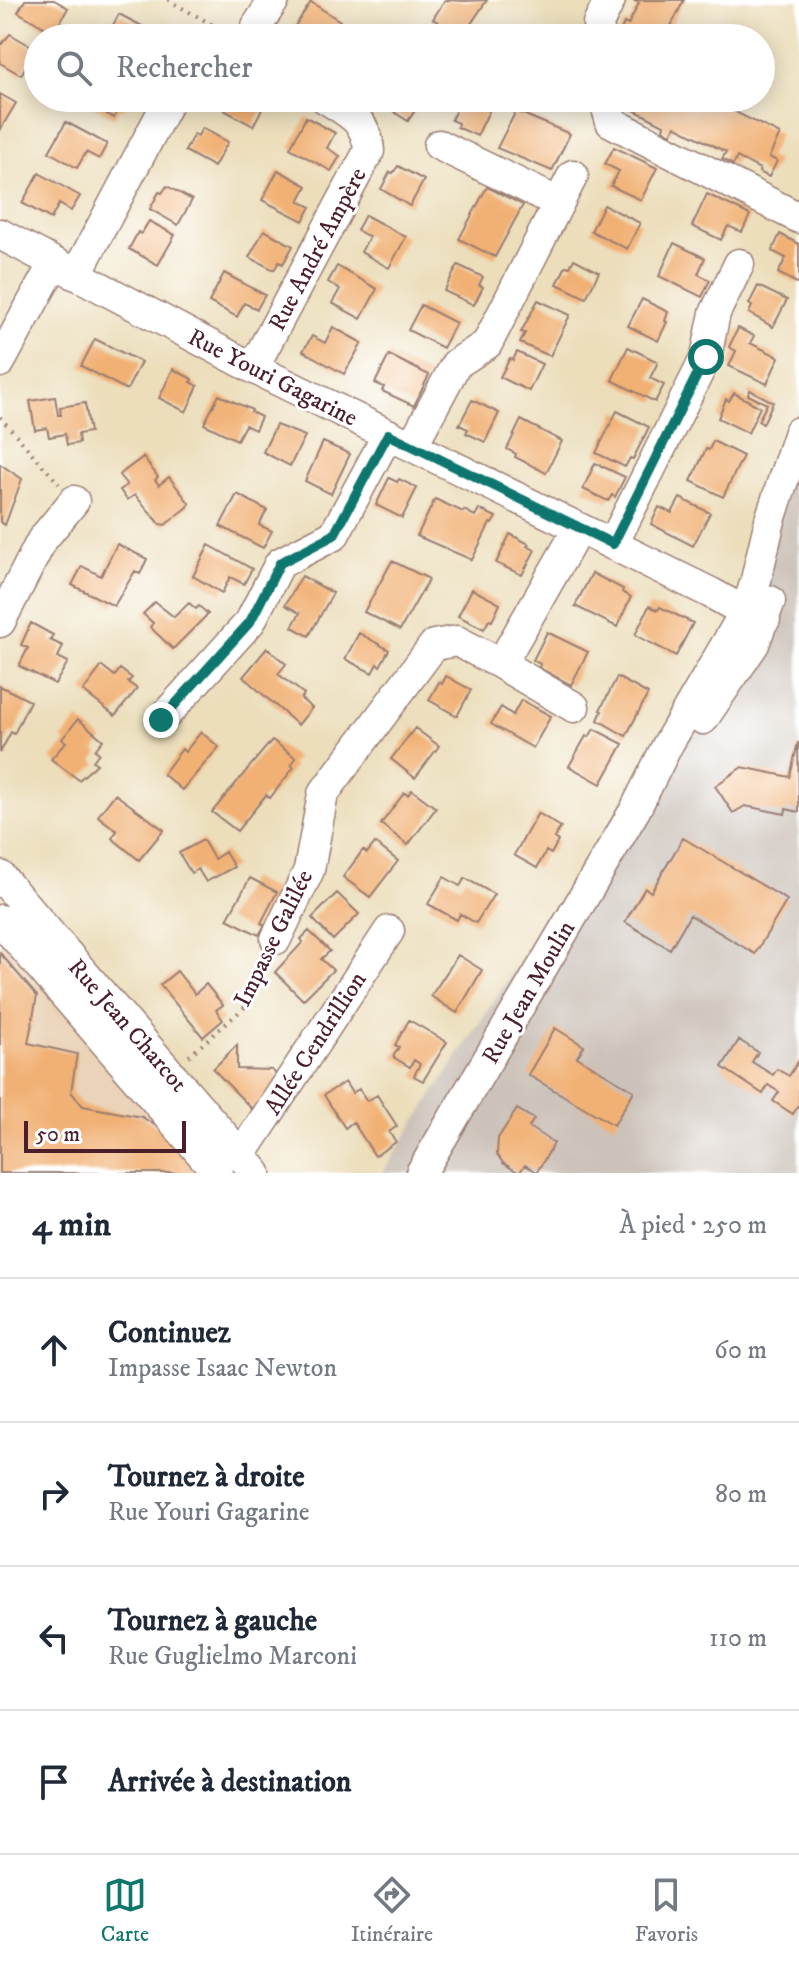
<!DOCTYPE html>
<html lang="fr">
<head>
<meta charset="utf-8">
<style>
  :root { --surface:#fff; --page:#f2f2f3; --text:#1f2937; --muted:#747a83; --line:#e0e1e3; --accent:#0f766e }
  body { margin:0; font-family:"IM FELL DW Pica",serif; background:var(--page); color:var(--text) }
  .scale { position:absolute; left:24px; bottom:20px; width:162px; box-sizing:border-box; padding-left:8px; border:4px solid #4a1f2b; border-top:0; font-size:22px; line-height:28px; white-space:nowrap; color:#4a1f2b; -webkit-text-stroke:6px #fff; paint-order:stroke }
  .stop { position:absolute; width:24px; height:24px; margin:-18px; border:6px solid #0f766e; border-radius:50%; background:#fff }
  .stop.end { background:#0f766e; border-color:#fff; box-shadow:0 2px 8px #0008 }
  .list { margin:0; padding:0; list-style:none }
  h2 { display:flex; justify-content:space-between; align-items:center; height:104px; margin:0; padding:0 32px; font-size:34px }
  h2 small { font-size:26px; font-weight:400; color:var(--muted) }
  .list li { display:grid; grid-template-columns:52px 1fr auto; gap:24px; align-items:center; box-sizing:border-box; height:144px; padding:0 32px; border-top:2px solid var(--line) }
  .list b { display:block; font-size:30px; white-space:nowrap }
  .list p { margin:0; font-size:26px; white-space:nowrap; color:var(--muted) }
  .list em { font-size:26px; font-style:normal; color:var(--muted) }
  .icon { flex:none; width:44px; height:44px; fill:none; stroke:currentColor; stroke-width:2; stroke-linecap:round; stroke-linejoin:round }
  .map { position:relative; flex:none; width:799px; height:1173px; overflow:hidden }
  .search { position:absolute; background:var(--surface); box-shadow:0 4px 20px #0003; left:24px; right:24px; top:24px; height:88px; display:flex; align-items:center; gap:20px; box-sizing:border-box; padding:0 28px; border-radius:44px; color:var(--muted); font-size:30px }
  .sheet { height:680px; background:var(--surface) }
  nav { display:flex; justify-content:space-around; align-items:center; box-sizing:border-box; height:112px; border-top:2px solid var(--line); background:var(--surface); font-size:22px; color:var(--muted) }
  nav a { display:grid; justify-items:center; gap:4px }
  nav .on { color:var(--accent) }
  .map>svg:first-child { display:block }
</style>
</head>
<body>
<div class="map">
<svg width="799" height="1173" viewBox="0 0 799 1173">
  <rect width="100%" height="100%" fill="#fff"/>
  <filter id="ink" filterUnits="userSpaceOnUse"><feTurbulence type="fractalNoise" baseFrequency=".0125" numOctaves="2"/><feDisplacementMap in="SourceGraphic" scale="16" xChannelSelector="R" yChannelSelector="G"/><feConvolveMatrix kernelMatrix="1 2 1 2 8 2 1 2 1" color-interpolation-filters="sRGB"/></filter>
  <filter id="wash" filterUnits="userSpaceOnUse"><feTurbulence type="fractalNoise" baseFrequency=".006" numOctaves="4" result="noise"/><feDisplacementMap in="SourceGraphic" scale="32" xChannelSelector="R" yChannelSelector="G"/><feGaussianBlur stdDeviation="1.8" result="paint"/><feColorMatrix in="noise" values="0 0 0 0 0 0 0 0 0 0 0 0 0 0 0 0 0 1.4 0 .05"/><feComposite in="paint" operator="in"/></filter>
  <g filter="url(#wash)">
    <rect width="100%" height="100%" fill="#ecdebb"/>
    <path fill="#ead3b8" d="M0 906 229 1173H0Z"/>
    <path fill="#ccc2b9" d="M799 407V1173H382L605 830 749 594Z"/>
    <g id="blocks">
      <path fill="#f1b174" d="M25 0H54L68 8 54 33 18 12Z
        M445 0 466 1 487 0 462 37 433 19Z
        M633 0H684L665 38H650L640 33 637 38H627L619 34 624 23 628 25 639 3Z
        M311 2 340 21 329 38H287Z
        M119 14 161 36 160 38H106Z
        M10 34 36 49 21 75 0 63V46Z
        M0 94 16 103 0 130Z
        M92 98H129L122 111 119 109 114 118 89 104Z
        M231 98H268L253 126 224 110Z
        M402 98H423L408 121 394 112Z
        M462 98H472L491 107 477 136 457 127 458 123 451 120Z
        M635 98H707L780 134 769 157 777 161 769 177 759 172 760 169 737 157 733 165 725 160 722 159 726 152 675 126 671 134 663 129 664 125 630 108Z
        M516 111 570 134 552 171 497 148Z
        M306 117 335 133 327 148 340 156 331 171 290 148Z
        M66 122 107 144 99 159 86 152 77 168 49 152Z
        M202 128 228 142 214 167 185 151 194 134 198 136Z
        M614 147 657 168 641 200 611 186 619 171 605 164Z
        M398 166 424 180 410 206 381 189 390 172 393 173Z
        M278 170 307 186 299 201 311 207 303 221 262 200Z
        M39 173 80 196 71 211 59 204 51 219 22 203Z
        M167 186 192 200 178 225 150 209 159 192 162 193Z
        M487 187 523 205 495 257 459 239Z
        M707 194 750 215 742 232 728 226 721 240 692 226Z
        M604 205 640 223 627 249 591 231Z
        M365 215 406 237 389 268 361 252 369 237 357 230Z
        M149 221 175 235 158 265 129 249 138 232 141 234Z
        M264 230 293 246 283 264 279 262 274 270 249 257Z
        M780 234 799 244V284L778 273 786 258 772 251Z
        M674 243 705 258 698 274 710 280 702 297 659 276Z
        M574 259 599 272 586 298 557 284 566 266 570 267Z
        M458 265 483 277 479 285 483 287 474 305 444 291Z
        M337 266 377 289 361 319 332 303 340 289 328 282Z
        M224 273 265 295 257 309 244 303 237 317 209 302Z
        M758 286 787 300 773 327 749 313 752 306 749 304Z
        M642 299 668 312 665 321 667 322 658 341 628 326Z
        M538 300 570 315 550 356 520 343 525 333 521 332Z
        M421 305 456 323 443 348 408 330Z
        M333 327 362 343 344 374 303 351 312 336 325 343Z
        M738 328 754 336 750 343 779 357 767 384 729 366 736 351 729 347Z
        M95 339 141 362 127 390 81 366Z
        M628 347 658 362 650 378 664 385 655 402 612 380Z
        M517 352 542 364 529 391 500 377 510 358 513 360Z
        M389 355 429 375 414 406 382 391 384 387 375 383Z
        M173 369 192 379 191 382 198 386 186 412 159 398Z
        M750 390 773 402 763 424 758 421 767 404 748 395Z
        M734 393 760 407 748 433 718 418 726 399 729 401Z
        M219 395 252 410 251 412 261 417 255 430 245 425 237 440 204 424Z
        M55 397 58 415H61L60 407 85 403 90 432 78 434 79 443 67 445 65 434 49 437 47 428 35 430 30 401Z
        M472 400 499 413 485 442 466 433 468 429 459 425Z
        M617 411 649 427 633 459 630 458 625 467 596 453Z
        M521 420 562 441 546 473 515 457 516 454 507 449Z
        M276 425 305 436 290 466 263 452Z
        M713 441 743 456 723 497 691 481 706 449 709 450Z
        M323 442 350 454 331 494 305 481Z
        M143 457 158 477 155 480 159 485 169 477 189 503 188 507 165 525 160 524 135 495 127 500 120 490 127 485 119 475Z
        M595 463 625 477 615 497 612 495 608 501 583 489Z
        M0 464 22 479 5 525 0 522Z
        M389 478 397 482 399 479 417 488 402 518 376 505Z
        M237 494 267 510 259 525 272 531 263 548 220 526Z
        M680 498 710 513 693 546 651 524 659 507 672 513Z
        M435 499 463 512 464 510 475 516 479 509 496 517 492 524 490 523 472 560 417 536Z
        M510 534 529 544 527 546 535 550 522 575 496 563Z
        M117 544 147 559 140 574 135 571 114 606 72 585 82 566 101 576Z
        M209 545 252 569 244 584 230 577 222 593 193 576Z
        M392 561 429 579 400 630 364 612Z
        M592 573 623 589 622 592 631 597 617 627 575 606Z
        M302 576 333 593 309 636 292 627 300 613 285 605Z
        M472 589 500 604 492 621 489 620 484 629 458 616Z
        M155 602 174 617 189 603 196 609 199 606 208 614 173 649 150 627 153 623 143 614Z
        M649 606 658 610 660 607 693 623 676 656 635 635Z
        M31 623 53 635 50 640 63 646 58 657 68 662 55 684 19 666 28 648 21 645Z
        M547 632 588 652 571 685 539 668 540 664 533 660Z
        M359 633 389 650 380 666 377 664 372 673 345 659Z
        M267 648 286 664 278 674 304 694 301 699 312 708 298 725 243 677Z
        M102 666 115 676 120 669 132 678 128 682 137 689 115 716 83 691Z
        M446 676 471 690 457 716 429 700 439 682 442 684Z
        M617 677 648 694 626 736 598 720 602 711 600 710Z
        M0 686 30 701 14 734 11 732 0 753Z
        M521 700 551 716 533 748 491 724 501 707 513 715Z
        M78 719 103 740 95 750 99 753 93 761 97 764 79 780 51 759 66 742 62 739Z
        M415 728 439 746 415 778 391 759Z
        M594 729 623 744 601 784 569 766 586 736 589 737Z
        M201 732 219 747 182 790 163 774 182 749 185 752Z
        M272 740 296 758 291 765 294 767 270 798 266 795 237 831 212 812Z
        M798 742 799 812 786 809 785 814 745 806 733 813 715 786 742 767 790 777Z
        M412 790 436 808 408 845 381 824 404 793 408 795Z
        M115 794 164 830 139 860 112 838 117 831 98 816Z
        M538 813 561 827 554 838 558 841 551 854 546 851 537 868 514 855Z
        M683 838 787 900 755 954 690 915 670 949 625 922 645 888 651 892Z
        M203 840 214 859 225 852 234 867 206 882 198 869 191 873 179 853Z
        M375 843 398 861 370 897 343 877 363 850 367 853Z
        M444 877 460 886 465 878 494 894 476 923 460 914 457 920 428 904Z
        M250 878 277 892 261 923 265 925 259 935 227 919Z
        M337 893 359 914 333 940 312 918Z
        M309 931 330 951 321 959 333 970 303 1000 275 972 303 942 301 939Z
        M0 953 37 996 28 1043 77 1054 71 1092 83 1106 142 1117 172 1136 204 1173H0Z
        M458 955 482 970 457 1013 431 996Z
        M177 971 195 994 206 984 223 1005 216 1010 223 1020 203 1037 160 985Z
        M409 1020 447 1042 423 1081 414 1076 420 1064 414 1060 410 1067 393 1057 399 1047 395 1045Z
        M555 1028 584 1046 577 1057 634 1091 614 1125 528 1075Z
        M739 1040 758 1052 752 1062 773 1075 777 1069 789 1076 799 1060V1104L793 1114 773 1101 779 1092 768 1085 763 1094 722 1067Z
        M237 1045V1069L272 1070 282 1080 252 1109 213 1069Z
        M345 1082 352 1093 359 1089 367 1101 377 1095 397 1126 389 1132 396 1142 375 1156 353 1122 345 1128 324 1095Z
        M517 1109 534 1119 529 1127 554 1143 537 1172 525 1165 519 1173 503 1163 497 1154 498 1138Z"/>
    </g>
  </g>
  <g filter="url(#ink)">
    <use href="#blocks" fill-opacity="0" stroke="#9b7e73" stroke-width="2"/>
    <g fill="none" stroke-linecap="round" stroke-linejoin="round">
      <defs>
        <path id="minor" d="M257 38V26L274 0
          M600 38 598 24 610 0
          M609 98 606 105 611 122 799 218
          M439 145 559 203
          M0 234 253 368 711 593 745 612 765 619
          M76 275 170 98
          M0 362 54 263
          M253 368 369 151C367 120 348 113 325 98
          M412 446 456 364 487 344 573 175
          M613 544 706 357 715 313 739 264
          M0 622 42 540 74 501
          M501 664 574 707
          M703 719 754 644 770 601
          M161 720 250 622 280 563 334 535 388 434
          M0 876 256 1173
          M0 920 218 1173
          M276 939 309 870 323 794 434 645 457 641 501 664 579 528
          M241 1155 389 931
          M421 1173 635 810 668 744 745 612 755 584 770 520 799 432"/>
      </defs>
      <use href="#minor" stroke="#9b7e73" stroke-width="33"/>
      <path stroke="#9b7e73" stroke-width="4" stroke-dasharray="2 6" stroke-linecap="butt" d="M168 0 222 30
        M217 38 222 30 233 36
        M0 417 59 484
        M189 1056 245 1007 267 959"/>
      <use href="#minor" stroke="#fff" stroke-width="30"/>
    </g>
  </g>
  <g fill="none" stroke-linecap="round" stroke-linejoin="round" filter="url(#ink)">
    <path stroke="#0f766e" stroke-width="10" d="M161 720 250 622 280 563 334 535 388 434 613 544 706 357"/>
  </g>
  <g text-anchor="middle" stroke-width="6" stroke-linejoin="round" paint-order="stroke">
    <g font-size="24" fill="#4a1f2b" stroke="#fff">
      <text transform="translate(317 249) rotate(-62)" y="8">Rue André Ampère</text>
      <text transform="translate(273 377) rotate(27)" y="8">Rue Youri Gagarine</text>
      <text transform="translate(273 938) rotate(-64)" y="8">Impasse Galilée</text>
      <text transform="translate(528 992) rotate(-60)" y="8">Rue Jean Moulin</text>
      <text transform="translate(128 1025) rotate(49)" y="8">Rue Jean Charcot</text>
      <text transform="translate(315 1043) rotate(-57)" y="8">Allée Cendrillion</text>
    </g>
  </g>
</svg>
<div class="scale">50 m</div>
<div class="stop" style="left:706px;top:357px"></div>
<div class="stop end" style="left:161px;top:720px"></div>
<div class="search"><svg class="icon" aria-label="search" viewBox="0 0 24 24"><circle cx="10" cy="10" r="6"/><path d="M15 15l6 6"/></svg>Rechercher</div>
</div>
<section class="sheet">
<h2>4 min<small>À pied · 250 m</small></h2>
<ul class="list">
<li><svg class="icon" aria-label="ahead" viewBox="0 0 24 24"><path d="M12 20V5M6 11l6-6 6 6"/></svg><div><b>Continuez</b><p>Impasse Isaac Newton</p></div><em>60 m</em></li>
<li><svg class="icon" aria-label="right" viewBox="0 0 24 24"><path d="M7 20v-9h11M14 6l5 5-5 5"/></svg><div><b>Tournez à droite</b><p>Rue Youri Gagarine</p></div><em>80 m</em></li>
<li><svg class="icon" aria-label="left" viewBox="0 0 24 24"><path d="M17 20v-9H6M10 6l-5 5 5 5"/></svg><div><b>Tournez à gauche</b><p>Rue Guglielmo Marconi</p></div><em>110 m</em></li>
<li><svg class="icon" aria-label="arrive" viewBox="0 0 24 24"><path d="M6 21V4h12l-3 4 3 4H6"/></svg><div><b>Arrivée à destination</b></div></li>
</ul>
</section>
<nav>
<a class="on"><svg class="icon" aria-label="map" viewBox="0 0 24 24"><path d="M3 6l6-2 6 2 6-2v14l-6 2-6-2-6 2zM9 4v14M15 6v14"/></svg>Carte</a>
<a><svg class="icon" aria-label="directions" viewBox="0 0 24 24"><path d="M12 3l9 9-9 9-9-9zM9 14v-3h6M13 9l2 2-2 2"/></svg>Itinéraire</a>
<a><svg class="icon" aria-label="saved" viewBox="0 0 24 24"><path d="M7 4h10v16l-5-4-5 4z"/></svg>Favoris</a>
</nav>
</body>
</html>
